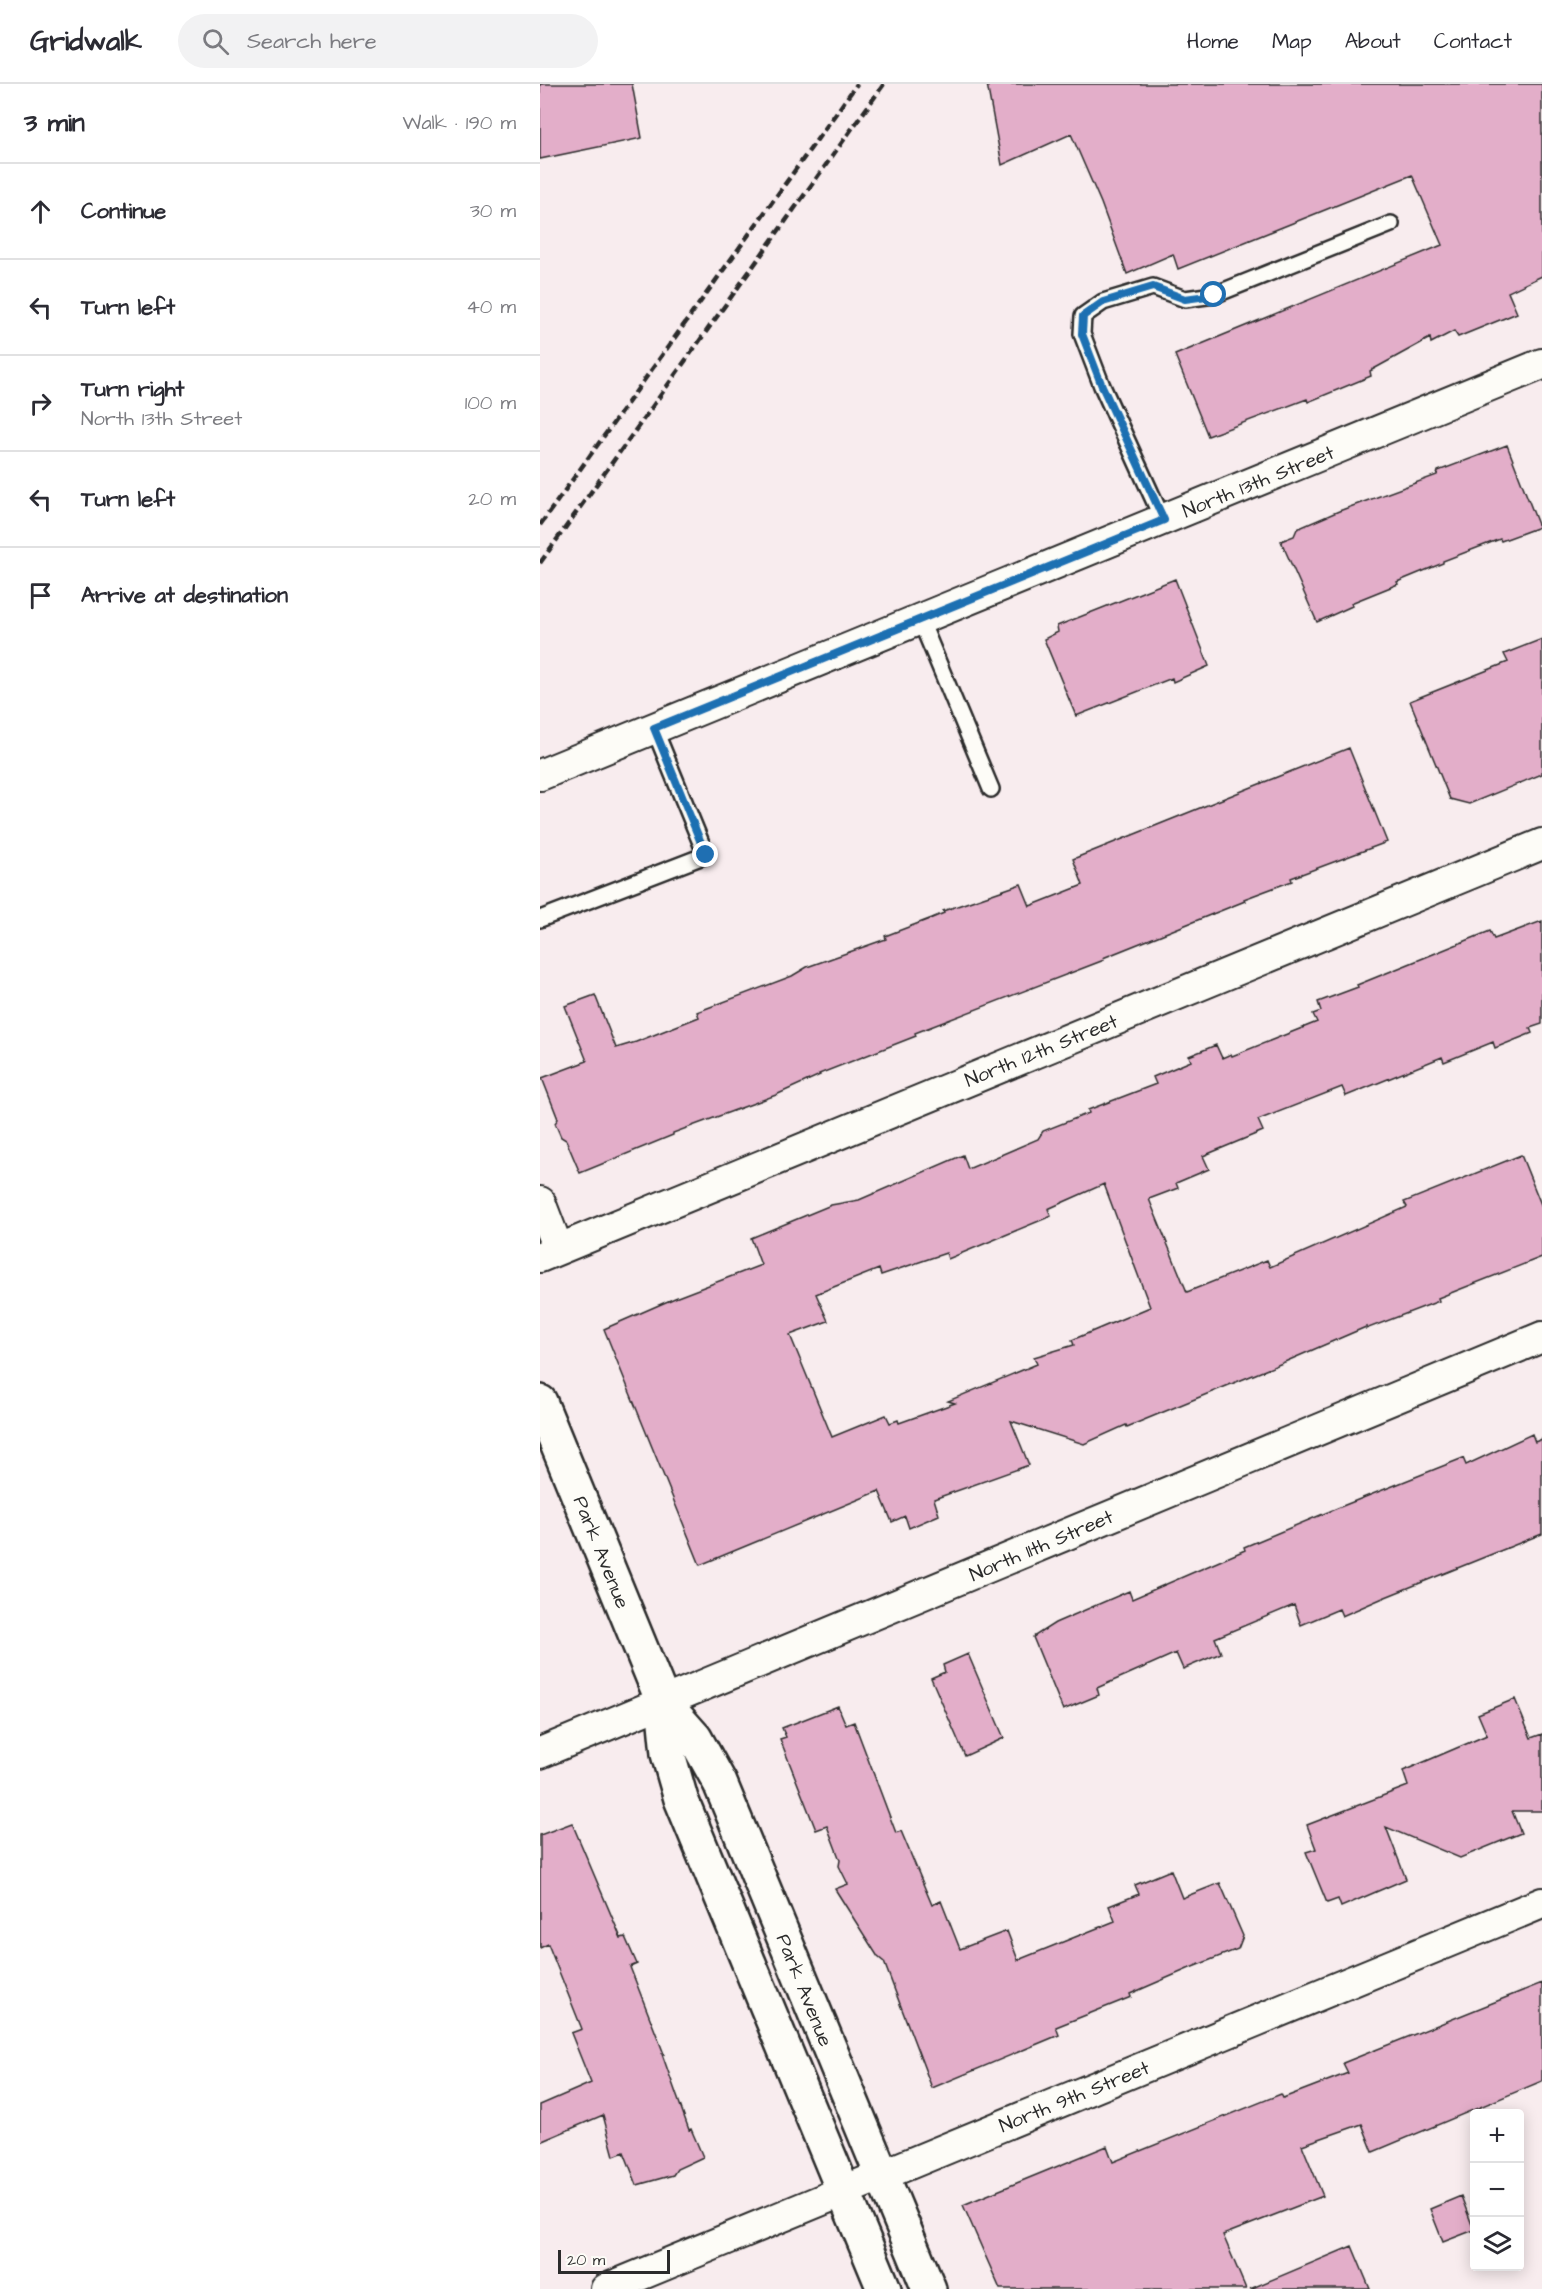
<!DOCTYPE html>
<html lang="en">
<head>
<meta charset="utf-8">
<style>
  :root { --surface:#fff; --page:#f2f2f3; --text:#2b2b33; --muted:#7c7c81; --line:#e1e1e2 }
  body { margin:0; font-family:"Architects Daughter",sans-serif; background:var(--page); color:var(--text) }
  .controls { position:absolute; right:18px; bottom:18px; display:grid; overflow:hidden; border-radius:6px; box-shadow:0 3px 15px #0003 }
  .controls button { width:54px; height:54px; display:grid; place-items:center; padding:0; border:0; border-bottom:2px solid var(--line); background:var(--surface); color:var(--text); font:30px sans-serif }
  .scale { position:absolute; left:18px; bottom:15px; width:112px; box-sizing:border-box; padding-left:6px; border:3px solid #2b2b2b; border-top:0; font-size:16px; line-height:21px; white-space:nowrap; color:#2b2b2b; -webkit-text-stroke:4px #fdfcf7; paint-order:stroke }
  .stop { position:absolute; width:18px; height:18px; margin:-14px; border:4px solid #1f6fb2; border-radius:50%; background:#fff }
  .stop.end { background:#1f6fb2; border-color:#fff; box-shadow:0 2px 6px #0008 }
  .list { margin:0; padding:0; list-style:none }
  h2 { display:flex; justify-content:space-between; align-items:center; height:78px; margin:0; padding:0 24px; font-size:26px }
  h2 small { font-size:20px; font-weight:400; color:var(--muted) }
  .list li { display:grid; grid-template-columns:39px 1fr auto; gap:18px; align-items:center; box-sizing:border-box; height:96px; padding:0 24px; border-top:2px solid var(--line) }
  .list b { display:block; font-size:22px; white-space:nowrap }
  .list p { margin:0; font-size:20px; white-space:nowrap; color:var(--muted) }
  .list em { font-size:20px; font-style:normal; color:var(--muted) }
  .icon { flex:none; width:33px; height:33px; fill:none; stroke:currentColor; stroke-width:2; stroke-linecap:round; stroke-linejoin:round }
  .map { position:relative; flex:none; width:1002px; height:2205px; overflow:hidden }
  header { display:flex; align-items:center; gap:36px; box-sizing:border-box; height:84px; padding:0 30px; background:var(--surface); border-bottom:2px solid var(--line) }
  header strong { font-size:28px }
  nav { display:flex; gap:33px; margin-inline-start:auto; font-size:21px }
  .search { width:420px; height:54px; background:var(--page); display:flex; align-items:center; gap:15px; box-sizing:border-box; padding:0 21px; border-radius:33px; color:var(--muted); font-size:22px }
  main { display:flex }
  aside { flex:1; background:var(--surface) }
  .map>svg:first-child { display:block }
</style>
</head>
<body>
<header>
<strong>Gridwalk</strong>
<div class="search"><svg class="icon" aria-label="search" viewBox="0 0 24 24"><circle cx="10" cy="10" r="6"/><path d="M15 15l6 6"/></svg>Search here</div>
<nav><a>Home</a><a>Map</a><a>About</a><a>Contact</a></nav>
</header>
<main>
<aside>
<h2>3 min<small>Walk · 190 m</small></h2>
<ul class="list">
<li><svg class="icon" aria-label="ahead" viewBox="0 0 24 24"><path d="M12 20V5M6 11l6-6 6 6"/></svg><div><b>Continue</b></div><em>30 m</em></li>
<li><svg class="icon" aria-label="left" viewBox="0 0 24 24"><path d="M17 20v-9H6M10 6l-5 5 5 5"/></svg><div><b>Turn left</b></div><em>40 m</em></li>
<li><svg class="icon" aria-label="right" viewBox="0 0 24 24"><path d="M7 20v-9h11M14 6l5 5-5 5"/></svg><div><b>Turn right</b><p>North 13th Street</p></div><em>100 m</em></li>
<li><svg class="icon" aria-label="left" viewBox="0 0 24 24"><path d="M17 20v-9H6M10 6l-5 5 5 5"/></svg><div><b>Turn left</b></div><em>20 m</em></li>
<li><svg class="icon" aria-label="arrive" viewBox="0 0 24 24"><path d="M6 21V4h12l-3 4 3 4H6"/></svg><div><b>Arrive at destination</b></div></li>
</ul>
</aside>
<div class="map">
<svg width="1002" height="2205" viewBox="0 0 1002 2205">
  <rect width="100%" height="100%" fill="#f8ecee"/>
  <filter id="ink" filterUnits="userSpaceOnUse"><feTurbulence type="fractalNoise" baseFrequency=".0167" numOctaves="2"/><feDisplacementMap in="SourceGraphic" scale="12" xChannelSelector="R" yChannelSelector="G"/><feConvolveMatrix kernelMatrix="1 2 1 2 8 2 1 2 1" color-interpolation-filters="sRGB"/></filter>
  <g filter="url(#ink)">
    <path fill="#e3aec9" stroke="#2b2b2b" stroke-width="1.5" fill-rule="evenodd" d="M0 0H92L102 54 0 75Z
      M447 0H1002V192L968 208 977 229 918 253 914 247 891 259 890 254 830 287 831 292 768 318 767 315 668 352 635 271 902 161 872 91 638 185 633 170 587 190 561 119 531 50 462 81Z
      M967 361 999 443 961 457 960 455 903 477V479L857 498 858 500 811 519 812 522 777 538 741 457 754 452 757 445 799 427 897 391 898 387Z
      M635 495 669 582 633 598 632 594 536 632 504 555 518 548 517 542Z
      M1002 555V690L929 720 910 715 870 617 968 578 964 570Z
      M809 664 847 758 751 794 752 797 704 815 705 817 563 874 564 876 375 949 376 952 279 990 280 991 236 1011 133 1049V1051L40 1089 26 1056 21 1053 15 1039 18 1035 2 994 47 977 25 922 55 911 76 964 96 958 159 933 157 928 252 892 267 883 346 855 345 852 392 834 404 829 403 827 481 800 490 822 543 801 533 775Z
      M1002 837V940L990 944 992 949 955 964 953 958 904 978 902 973 806 1012 802 1003 718 1036 723 1047 663 1072 669 1085 636 1099 638 1104 609 1115 647 1208 727 1176 730 1183 867 1123 864 1118 981 1071 1002 1123V1173L898 1214 899 1217 826 1245V1243L740 1280 587 1343 586 1341 544 1360 471 1337 489 1381 394 1415 399 1431 369 1444 365 1432 352 1438 339 1407 160 1481 64 1245 135 1214 221 1181 211 1154 291 1121 319 1116 423 1071 428 1085 498 1055 503 1047 549 1029 548 1026 616 1000 613 993 651 977 649 972 676 961 682 974 691 970 692 972 777 938 773 930 781 927 778 918 818 903 817 901 950 847 954 855ZM564 1100 610 1223 532 1256 534 1261 494 1273 497 1280 408 1317 415 1319 359 1339 358 1336 350 1339 346 1331 292 1353 250 1251 288 1237 276 1210 339 1185 341 1191 406 1169 408 1175 511 1132 508 1125Z
      M992 1350 995 1358 1002 1355V1450L843 1514 802 1532 799 1525 761 1541 754 1521 675 1554 681 1569 643 1585 636 1569 557 1604 559 1611 523 1626 493 1553 515 1539 589 1507 592 1515 705 1466 704 1463 800 1423 923 1374 926 1381Z
      M428 1570 464 1654 425 1672 391 1594 405 1588 403 1581Z
      M975 1615 991 1654 1002 1650V1727H972L981 1749 920 1774 846 1743 866 1795 801 1823 798 1815 787 1819 766 1768 776 1765 767 1741 868 1702 863 1687 947 1651 938 1630Z
      M298 1622 306 1641 314 1638 356 1749 361 1747 392 1821 401 1817 420 1865 467 1847 478 1876 575 1837 569 1822 599 1810 595 1801 631 1786 642 1814 680 1799 703 1852 698 1865 650 1884 590 1910 591 1913 516 1943 519 1951 392 2004 344 1878 338 1873 295 1805 308 1800 299 1782 300 1776 287 1742 276 1746 240 1655 246 1653 242 1644Z
      M32 1739 81 1854 85 1853 97 1880 90 1883 124 1970H122L149 2046 151 2045 163 2073 137 2085 133 2091 97 2101 84 2068 74 2072 63 2031 0 2058V2021L51 1999 31 1949 42 1945 8 1860 0 1864V1751Z
      M1002 1899V1997L833 2068 822 2040 762 2061 783 2112 683 2151 706 2205H460L423 2121 567 2062 573 2078 741 2010 743 2014 808 1989 803 1979Z
      M921 2112 934 2146 903 2158 890 2125Z
      M812 2162 830 2205H710Z"/>
    <g fill="none" stroke-linecap="round" stroke-linejoin="round">
      <defs>
        <path id="service" d="M623 436 562 302 542 250 543 232 563 218 613 203 645 215 674 211 851 140
          M380 535 451 705
          M0 835 166 771 114 644"/>
        <path id="minor" d="M0 691 1002 280
          M0 1118 18 1165
          M0 1173 1002 760
          M0 1669 1002 1253
          M66 2205 1002 1819"/>
        <path id="primary" d="M0 1318 123 1618 128 1670 141 1715 344 2205
          M123 1618 155 1654 180 1699 389 2205"/>
      </defs>
      <use href="#service" stroke="#2b2b2b" stroke-width="20"/>
      <use href="#minor" stroke="#2b2b2b" stroke-width="34"/>
      <use href="#primary" stroke="#2b2b2b" stroke-width="38"/>
      <use href="#service" stroke="#fdfcf7" stroke-width="15"/>
      <use href="#minor" stroke="#fdfcf7" stroke-width="30"/>
      <use href="#primary" stroke="#fdfcf7" stroke-width="33"/>
      <path stroke="#2b2b2b" stroke-width="4.5" stroke-dasharray="9 4.5" stroke-linecap="butt" d="M0 441 317 0
        M0 479 344 0"/>
    </g>
  </g>
  <g fill="none" stroke-linecap="round" stroke-linejoin="round" filter="url(#ink)">
    <path stroke="#1f6fb2" stroke-width="8" d="M166 771 114 644 624 436 562 302 542 250 543 232 563 218 613 203 645 215 674 211"/>
  </g>
  <g text-anchor="middle" stroke-width="6" stroke-linejoin="round" paint-order="stroke">
    <g font-size="20" fill="#2b2b2b" stroke="#fdfcf7">
      <text transform="translate(718 397) rotate(-22)" y="7">North 13th Street</text>
      <text transform="translate(501 966) rotate(-22)" y="7">North 12th Street</text>
      <text transform="translate(501 1461) rotate(-23)" y="7">North 11th Street</text>
      <text transform="translate(62 1468) rotate(68)" y="7">Park Avenue</text>
      <text transform="translate(265 1906) rotate(68)" y="7">Park Avenue</text>
      <text transform="translate(534 2012) rotate(-22)" y="7">North 9th Street</text>
    </g>
  </g>
</svg>
<div class="controls">
<button>+</button>
<button>−</button>
<button><svg class="icon" aria-label="layers" viewBox="0 0 24 24"><path d="M12 4l9 5-9 5-9-5zM3 14l9 5 9-5"/></svg></button>
</div>
<div class="scale">20 m</div>
<div class="stop" style="left:674px;top:211px"></div>
<div class="stop end" style="left:166px;top:771px"></div>
</div>
</main>
</body>
</html>
